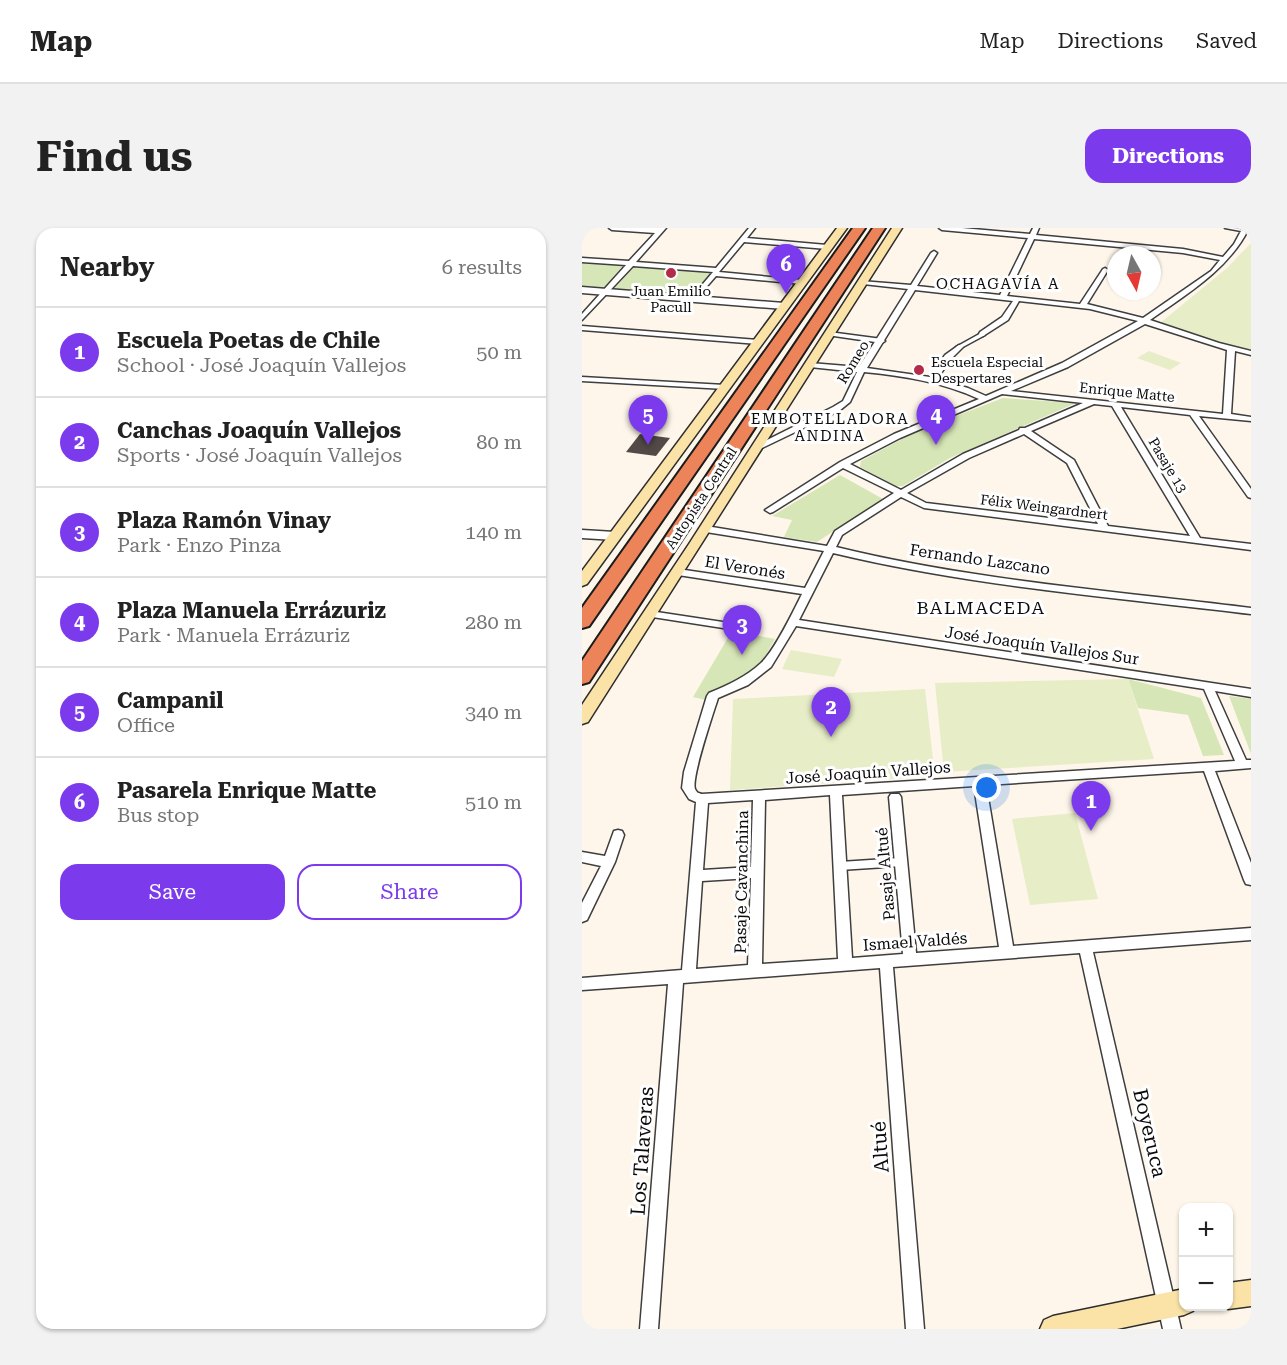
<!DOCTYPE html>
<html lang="en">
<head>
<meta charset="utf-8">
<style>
  :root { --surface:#fff; --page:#f2f2f2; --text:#222; --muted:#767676; --line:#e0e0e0; --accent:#7c3aed }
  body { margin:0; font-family:"Roboto Serif",serif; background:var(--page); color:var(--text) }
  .controls { position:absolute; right:18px; bottom:18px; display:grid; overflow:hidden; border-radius:12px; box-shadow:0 2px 4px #0004 }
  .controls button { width:54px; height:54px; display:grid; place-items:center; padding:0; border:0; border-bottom:2px solid var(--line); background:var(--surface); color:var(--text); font:30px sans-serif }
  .compass { position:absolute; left:525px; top:18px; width:54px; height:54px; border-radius:50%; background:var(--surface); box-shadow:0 2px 4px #0004; rotate:172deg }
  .you { position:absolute; left:405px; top:560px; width:21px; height:21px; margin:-15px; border:4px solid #fff; border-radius:50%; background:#1a73e8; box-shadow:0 0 0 9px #1a73e833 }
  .badge { display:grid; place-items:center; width:39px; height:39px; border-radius:50%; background:var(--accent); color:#fff; font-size:20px; font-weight:700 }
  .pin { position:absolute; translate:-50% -50px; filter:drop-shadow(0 2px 3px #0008) }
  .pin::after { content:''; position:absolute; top:32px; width:21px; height:18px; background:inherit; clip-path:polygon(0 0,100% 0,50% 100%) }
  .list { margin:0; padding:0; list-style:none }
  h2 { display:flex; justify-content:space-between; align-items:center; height:78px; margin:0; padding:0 24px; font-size:26px }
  h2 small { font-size:20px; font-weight:400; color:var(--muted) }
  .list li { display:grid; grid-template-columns:39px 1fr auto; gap:18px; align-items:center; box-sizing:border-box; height:90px; padding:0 24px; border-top:2px solid var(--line) }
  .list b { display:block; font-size:22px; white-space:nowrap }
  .list p { margin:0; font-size:20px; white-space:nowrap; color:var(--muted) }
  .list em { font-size:20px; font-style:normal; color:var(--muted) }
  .actions { display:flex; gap:12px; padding:18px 24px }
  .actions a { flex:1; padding:14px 0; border:2px solid var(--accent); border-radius:18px; text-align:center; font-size:21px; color:var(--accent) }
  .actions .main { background:var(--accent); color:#fff }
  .map { position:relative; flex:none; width:669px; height:1101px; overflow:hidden; border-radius:18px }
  header { display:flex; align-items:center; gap:36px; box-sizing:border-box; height:84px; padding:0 30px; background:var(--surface); border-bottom:2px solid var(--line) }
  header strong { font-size:28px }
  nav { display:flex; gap:33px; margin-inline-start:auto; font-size:21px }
  .intro { display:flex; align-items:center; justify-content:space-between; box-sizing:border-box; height:144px; padding:0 36px }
  h1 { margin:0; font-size:42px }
  .button { padding:15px 27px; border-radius:18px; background:var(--accent); color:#fff; font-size:21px; font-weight:700 }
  main { display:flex; gap:36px; padding:0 36px }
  aside { flex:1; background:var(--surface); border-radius:18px; box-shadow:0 2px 4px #0004 }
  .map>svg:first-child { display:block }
</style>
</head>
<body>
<header>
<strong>Map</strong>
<nav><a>Map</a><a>Directions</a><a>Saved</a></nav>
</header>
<div class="intro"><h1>Find us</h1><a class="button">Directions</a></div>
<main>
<aside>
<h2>Nearby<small>6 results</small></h2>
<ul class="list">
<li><span class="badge">1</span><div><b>Escuela Poetas de Chile</b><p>School · José Joaquín Vallejos</p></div><em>50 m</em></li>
<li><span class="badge">2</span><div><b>Canchas Joaquín Vallejos</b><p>Sports · José Joaquín Vallejos</p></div><em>80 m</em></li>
<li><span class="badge">3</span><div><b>Plaza Ramón Vinay</b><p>Park · Enzo Pinza</p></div><em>140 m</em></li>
<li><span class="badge">4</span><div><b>Plaza Manuela Errázuriz</b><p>Park · Manuela Errázuriz</p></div><em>280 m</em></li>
<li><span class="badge">5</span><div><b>Campanil</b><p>Office</p></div><em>340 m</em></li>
<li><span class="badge">6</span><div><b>Pasarela Enrique Matte</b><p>Bus stop</p></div><em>510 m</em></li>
</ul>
<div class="actions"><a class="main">Save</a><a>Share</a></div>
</aside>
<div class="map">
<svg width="669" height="1101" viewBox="0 0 669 1101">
  <rect width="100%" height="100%" fill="#fef6ea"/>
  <path fill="#d7e6b6" d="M0 34 42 36 22 60 0 59Z
    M55 36 134 43 113 69 30 63Z
    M421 170 494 175 368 230 321 258H314L278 239 279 233 335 203Z
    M258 247 301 271 235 314 202 309 210 292 190 288Z
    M150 403 193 411 174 444 124 472 111 469Z
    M546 451 619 470 642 527 621 528 606 487 556 480Z
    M647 468 669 471V526Z"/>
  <path fill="#e7edc7" d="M669 15V123L648 119 577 96 645 40Z
    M567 123 599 135 588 142 555 130Z
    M209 422 260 431 252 449 200 441Z
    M546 451 572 531 362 544 353 455Z
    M343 461 353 548 148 562 151 471Z
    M493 585 516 671 448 677 430 591Z"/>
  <path fill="#534a48" d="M58 206 88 210 74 228 44 224Z"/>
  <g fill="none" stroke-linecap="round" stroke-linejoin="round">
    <defs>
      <path id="pedestrian" d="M247 104 300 111 303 113 300 115 245 107V105Z
        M401 104 403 105V107L379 120 374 119Z
        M319 630 322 631 324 634 322 637 319 638 258 642 255 641 253 638 255 635 258 634Z"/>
      <path id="minor" d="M27 0H84L54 34 134 40 167 0H173L165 10 245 17 248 19 245 21 162 14 137 44 220 52 223 54 220 56 134 48 113 72 109 70 131 44 51 38 0 92V86L44 37 0 34V30L47 33 73 5 30 2Z
        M357 0H380L448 6 451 0H457L454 7 601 21 641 29 652 16 659 3 643 0H667C647 41 605 66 568 92L637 115 669 123V127L653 123 649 186 669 189V193L617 188 669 261V270L666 269 608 187 539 179 618 310 669 316V322L342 280 319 269 260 307 254 319C389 352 531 363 669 380V386C530 369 388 358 251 325L217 392 669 461V469L633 463 664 532H669V540L633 543 669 635V657L664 656 662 652 622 543 404 557 431 718 669 700V712L511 724 599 1101H581L498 725 311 739 342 1101H324L298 740 101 755 76 1101H58L86 756 0 762V750L100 742 114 574 107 571 100 560 102 544 125 468 127 465C146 457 164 449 179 435 193 422 211 384 220 366L96 347 91 344 96 341 223 360 242 323 124 304 119 301 124 298 245 318 253 303 312 265 261 240 191 284 188 285 183 282 258 234 312 206 397 171C360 154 322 148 282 144L268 174 257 183 180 220 173 218 251 179 261 173 275 144 228 139 224 137 228 135 277 139 326 61 281 56 278 54 279 53 329 57 349 25 352 23 355 25 335 58 418 67 446 10 360 2ZM452 11 601 25 638 32 629 43 561 90 505 76 526 42 523 40 521 41 498 76 425 68ZM333 62 431 73 420 89 398 104 397 106 401 108 426 92 437 73 508 81 556 93 480 135 404 168 386 160 355 151 369 131 381 119 377 117 363 127 348 149 285 140ZM563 96 645 122 641 186 429 163 486 139ZM420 166 501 175 443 200H438L437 202 381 226 319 262 268 236 318 210ZM512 176 530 178 608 308 526 298 492 232 449 203ZM442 206 485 235 516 296 344 275 325 265 387 230ZM214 398 622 461 653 533 120 566C116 565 115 565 113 561 109 550 131 486 136 470L166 457 189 439ZM392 558 417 719 334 725 319 569 317 566H309L307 569 321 726 270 730 260 567ZM248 567 256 731 180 736 183 572ZM171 572 169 639 121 642 126 575ZM169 650 166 737 114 741 120 653Z
        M0 98 176 112 180 114 176 116 0 102Z
        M0 149 143 157 147 159 143 161 0 153Z
        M68 383 154 396 159 399 154 402 64 388 63 386Z
        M36 602 40 603 42 607 33 634 5 692 0 694V675L19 638 0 634V624L23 628 32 603Z"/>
      <path id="tertiary" d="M0 59 202 75 206 78 202 81 0 65Z
        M0 302 33 304 39 308 33 312 0 310Z"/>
      <path id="secondary" d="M255 0H265L5 356 0 358V343Z
        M310 0H320L6 494 0 496V477L107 316Z
        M669 1052V1078L646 1081 640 1078H646V1055Z
        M602 1061V1078H613L611 1083 602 1087 535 1101H458L462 1092 471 1088Z"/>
      <path id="motorway" d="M271 0H283L7 398 0 400V380Z
        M291 0H303L7 454 0 456V433Z"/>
    </defs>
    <use href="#pedestrian" stroke="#3e3e3e" stroke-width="3"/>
    <use href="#minor" stroke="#3e3e3e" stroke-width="3"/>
    <use href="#tertiary" stroke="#3e3e3e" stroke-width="3"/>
    <use href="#secondary" stroke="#2d2d2d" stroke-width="3"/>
    <use href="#motorway" stroke="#1c1c1c" stroke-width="4"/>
    <use href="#pedestrian" fill="#fff" fill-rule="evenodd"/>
    <use href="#minor" fill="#fff" fill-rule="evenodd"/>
    <use href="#tertiary" fill="#fff" fill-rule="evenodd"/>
    <use href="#secondary" fill="#fbe3a8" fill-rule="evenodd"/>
    <use href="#motorway" fill="#ed8359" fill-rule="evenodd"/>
  </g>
  <g fill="#b32b49" stroke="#fff" stroke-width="2">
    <circle cx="89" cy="45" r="6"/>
    <circle cx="337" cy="142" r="6"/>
  </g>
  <g text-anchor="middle" stroke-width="6" stroke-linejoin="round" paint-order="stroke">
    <g font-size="14" fill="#0b0b0b" stroke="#fff">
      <text x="89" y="68">Juan Emilio<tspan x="89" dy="16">Pacull</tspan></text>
      <text x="349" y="139" text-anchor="start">Escuela Especial<tspan x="349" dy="16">Despertares</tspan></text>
    </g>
    <g font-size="14" fill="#0b0b0b" stroke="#fff">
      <text transform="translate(271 134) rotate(-59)" y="5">Romeo</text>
      <text transform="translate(545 164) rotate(6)" y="5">Enrique Matte</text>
      <text transform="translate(586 237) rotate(59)" y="5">Pasaje 13</text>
      <text transform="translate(119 270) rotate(-57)" y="5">Autopista Central</text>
      <text transform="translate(462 279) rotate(7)" y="5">Félix Weingardnert</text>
    </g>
    <g font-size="15" letter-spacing="1.5" fill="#0b0b0b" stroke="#fff">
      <text x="416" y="61">OCHAGAVÍA A</text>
      <text x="248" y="196">EMBOTELLADORA<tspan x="248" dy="17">ANDINA</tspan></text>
    </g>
    <g font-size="16" fill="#0b0b0b" stroke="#fff">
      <text transform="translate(398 331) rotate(8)" y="6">Fernando Lazcano</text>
      <text transform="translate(163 339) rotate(9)" y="6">El Veronés</text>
      <text transform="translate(460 417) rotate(8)" y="6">José Joaquín Vallejos Sur</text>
      <text transform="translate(286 544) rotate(-4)" y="6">José Joaquín Vallejos</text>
      <text transform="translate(303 646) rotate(-95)" y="6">Pasaje Altué</text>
      <text transform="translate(159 654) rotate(-89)" y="6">Pasaje Cavanchina</text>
      <text transform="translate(333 713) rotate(-4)" y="6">Ismael Valdés</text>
    </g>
    <g font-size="18" letter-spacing="1.5" fill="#0b0b0b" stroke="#fff">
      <text x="399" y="386">BALMACEDA</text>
    </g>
    <g font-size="20" fill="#0b0b0b" stroke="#fff">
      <text transform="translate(568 905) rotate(77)" y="7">Boyeruca</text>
      <text transform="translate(298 919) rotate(-94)" y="7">Altué</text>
      <text transform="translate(60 923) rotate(-86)" y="7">Los Talaveras</text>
    </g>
  </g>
</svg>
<div class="controls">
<button>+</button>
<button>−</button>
</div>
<svg class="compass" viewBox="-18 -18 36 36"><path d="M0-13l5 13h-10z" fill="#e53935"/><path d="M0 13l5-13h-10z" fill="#767676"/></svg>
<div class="you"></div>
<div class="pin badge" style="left:509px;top:603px">1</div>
<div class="pin badge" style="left:249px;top:509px">2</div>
<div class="pin badge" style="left:160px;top:427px">3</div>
<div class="pin badge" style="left:354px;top:217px">4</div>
<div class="pin badge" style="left:66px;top:217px">5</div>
<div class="pin badge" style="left:204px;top:66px">6</div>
</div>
</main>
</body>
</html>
